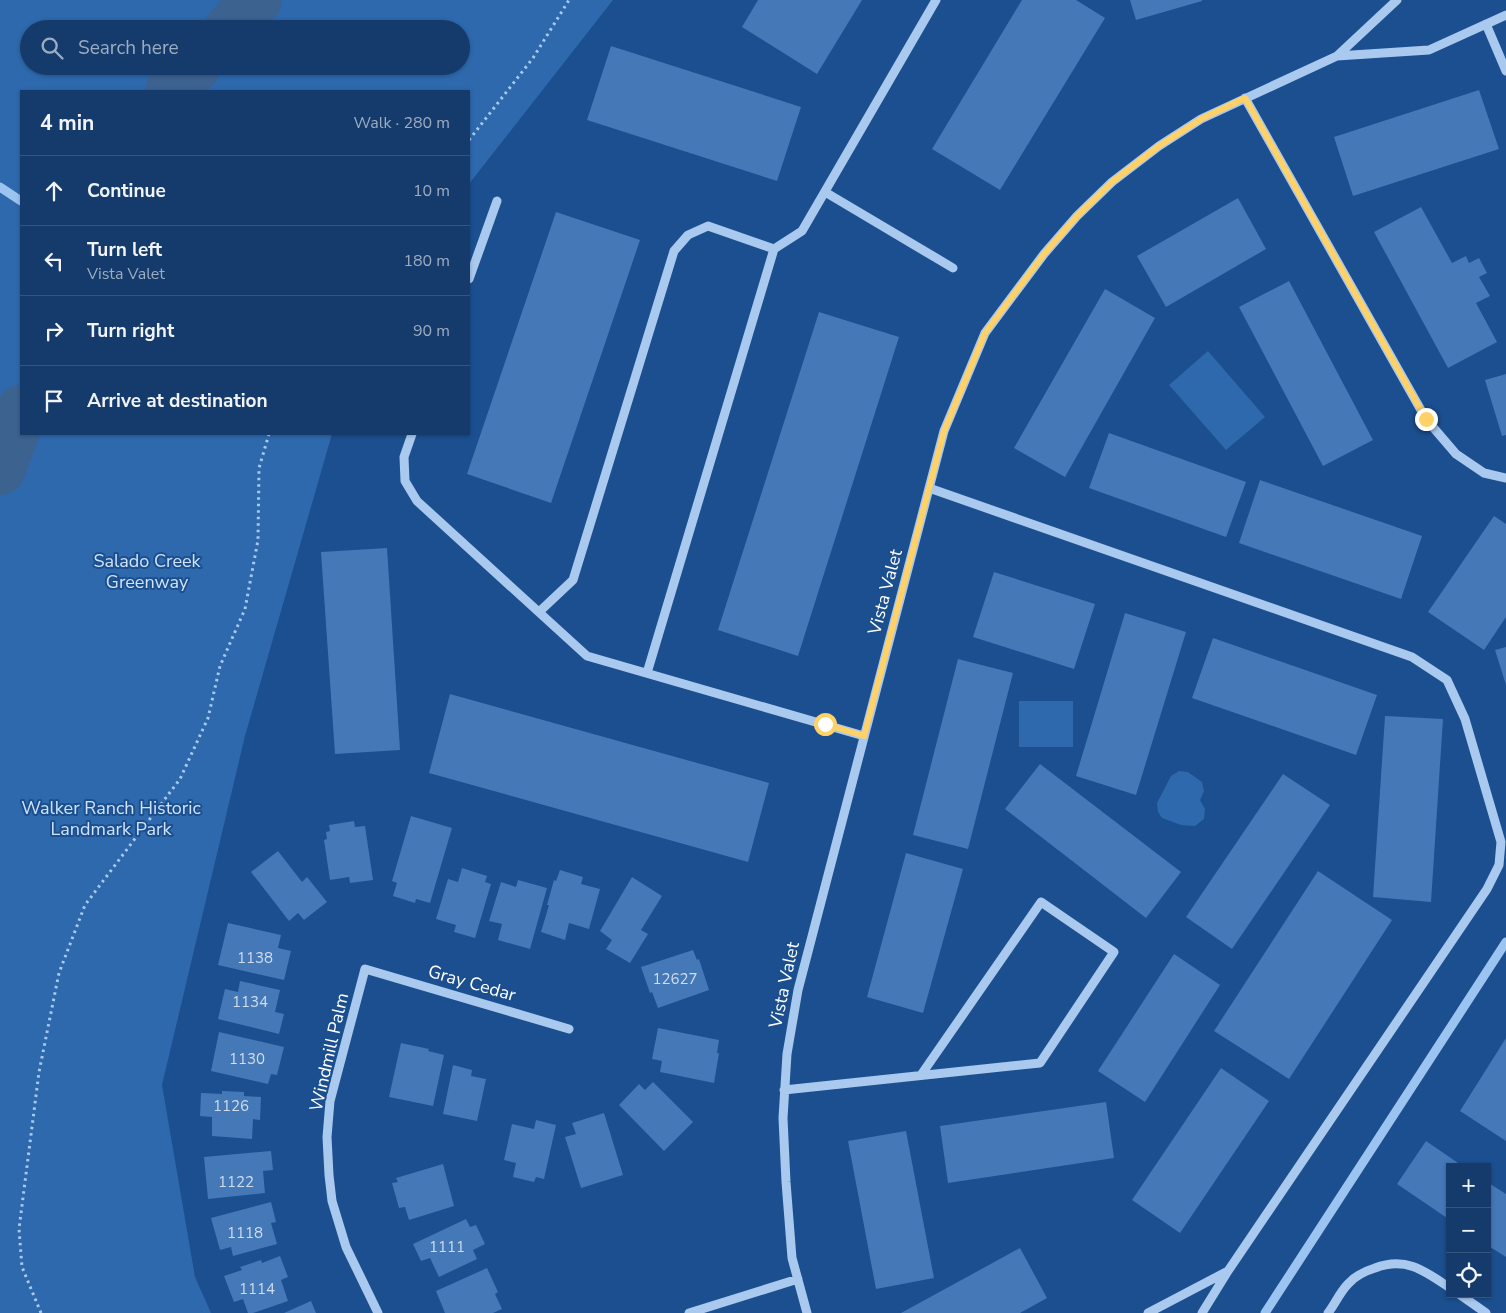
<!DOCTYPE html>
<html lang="en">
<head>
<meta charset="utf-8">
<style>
  :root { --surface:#143b6b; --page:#1d4271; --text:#f1f3f6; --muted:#9dadc1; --line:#33557e }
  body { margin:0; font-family:"Nunito Sans",sans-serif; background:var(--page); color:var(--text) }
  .controls { position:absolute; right:15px; bottom:15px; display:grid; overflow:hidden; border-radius:0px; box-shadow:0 1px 4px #0004 }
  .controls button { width:45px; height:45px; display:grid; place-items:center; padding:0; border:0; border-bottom:1px solid var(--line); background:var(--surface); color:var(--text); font:25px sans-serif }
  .stop { position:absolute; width:15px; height:15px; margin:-11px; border:4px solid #ffd166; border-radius:50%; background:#fff }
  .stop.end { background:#ffd166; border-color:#fff; box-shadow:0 1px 5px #0008 }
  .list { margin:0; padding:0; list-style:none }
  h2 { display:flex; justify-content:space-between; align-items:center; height:65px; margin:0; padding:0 20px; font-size:21px }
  h2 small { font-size:16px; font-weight:400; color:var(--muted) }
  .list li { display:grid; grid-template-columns:32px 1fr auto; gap:15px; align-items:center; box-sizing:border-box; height:70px; padding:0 20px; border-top:1px solid var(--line) }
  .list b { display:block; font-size:19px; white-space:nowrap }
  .list p { margin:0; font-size:16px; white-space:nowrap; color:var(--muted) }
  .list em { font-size:16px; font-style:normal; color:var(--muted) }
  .icon { flex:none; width:28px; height:28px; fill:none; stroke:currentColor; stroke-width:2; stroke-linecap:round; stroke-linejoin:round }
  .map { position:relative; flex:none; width:1506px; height:1313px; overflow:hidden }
  .search { position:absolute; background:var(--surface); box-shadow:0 1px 4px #0004; left:20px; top:20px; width:450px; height:55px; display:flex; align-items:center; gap:12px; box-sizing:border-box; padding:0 18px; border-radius:28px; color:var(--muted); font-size:19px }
  .panel { position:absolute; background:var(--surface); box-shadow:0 1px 4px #0004; left:20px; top:90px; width:450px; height:345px; border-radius:0px }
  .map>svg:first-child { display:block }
</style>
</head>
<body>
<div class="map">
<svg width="1506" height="1313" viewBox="0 0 1506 1313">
  <rect width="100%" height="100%" fill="#1b4f8f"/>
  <path fill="#2e69ad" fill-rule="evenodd" d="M0 0H613L469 184V91H21V434H332L245 736 162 1085 195 1277 211 1313H0ZM29 29H461V66H29Z
    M1208 351 1265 417 1226 450 1169 385Z
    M1019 701H1073V747H1019Z
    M1179 771 1188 772 1202 782 1204 791 1200 800 1205 809 1204 819 1195 826 1181 825 1162 818 1158 812 1157 803 1171 776Z"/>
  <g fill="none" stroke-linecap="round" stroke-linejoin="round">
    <path stroke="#9cc4f0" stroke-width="9" d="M0 187 21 201
      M1265 1313 1506 942"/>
    <path stroke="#3c6290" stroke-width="52" d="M230 29 256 0
      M171 91 195 66
      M0 469 21 411"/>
  </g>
  <path fill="#4478b7" d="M758 0H862L817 74 742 27Z
    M1022 0H1076L1105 18 1000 190 932 149Z
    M1130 0H1202V1L1136 20Z
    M611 46 801 107 777 181 587 120Z
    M1479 90 1499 149 1353 196 1334 137Z
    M1238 198 1266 249 1166 307 1137 256Z
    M1421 207 1452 263 1466 256 1469 263 1479 258 1487 273 1479 277 1490 296 1476 303 1497 342 1448 368 1374 232Z
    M556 212 640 240 551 503 467 474Z
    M1289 281 1373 440 1323 466 1239 307Z
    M1105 289 1155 318 1065 477 1014 448Z
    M819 312 899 337 798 656 718 630Z
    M1506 374V435L1502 436 1485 380Z
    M1109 433 1246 482 1226 537 1089 488Z
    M1260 480 1422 536 1401 599 1239 543Z
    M1494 516 1506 524V617L1484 650 1428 612Z
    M387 548 400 750 335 754 321 552Z
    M994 572 1095 604 1074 669 973 637Z
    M1125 613 1186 632 1136 795 1076 776Z
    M1213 638 1377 695 1356 755 1192 698Z
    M1506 647V685L1495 650Z
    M958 659 1013 673 968 849 913 835Z
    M450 694 769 783 748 862 429 773Z
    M1385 716 1443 719 1431 902 1373 897Z
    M1040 764 1181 872 1146 918 1005 809Z
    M1283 774 1330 805 1232 949 1186 917Z
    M411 816 452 828 430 903 416 899 415 903 393 896 397 883 392 881Z
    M354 821 355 827 365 826 373 880 350 883 349 877 330 880 324 840 327 839 326 832 330 831 329 825Z
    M278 851 302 882 307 877 327 902 304 920 298 913 289 921 251 872Z
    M906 853 963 869 923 1013 867 997Z
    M462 868 487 876 485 882 491 884 475 938 454 932 456 925 436 919 448 879 458 882Z
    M560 870 583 877 581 884 600 889 589 929 569 923 565 940 541 932 549 905H547L554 880 556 881Z
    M1318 871 1392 920 1289 1079 1214 1031Z
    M632 877 662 896 641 930 648 934 630 963 606 949 612 940 600 931Z
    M518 880 547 888 530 949 498 940 502 924 489 921 501 882 516 887Z
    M228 923 281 935 278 948 291 951 284 980 218 965Z
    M693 950 697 960 699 959 709 990 658 1008 652 992 650 993 641 967Z
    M1174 954 1220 985 1145 1102 1098 1071Z
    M240 981 280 990 275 1012 284 1014 279 1034 218 1019 225 989 238 992Z
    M658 1028 719 1040 717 1053H719L714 1083 660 1072 662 1061 652 1059Z
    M219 1032 284 1047 277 1075 271 1074 268 1084 211 1071Z
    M1506 1038V1141L1460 1111Z
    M401 1043 429 1049 428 1051 444 1055 433 1106 389 1097Z
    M453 1065 472 1070 471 1076 486 1079 477 1121 443 1114Z
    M1221 1068 1269 1101 1180 1233 1132 1200Z
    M653 1082 693 1122 664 1151 619 1105 639 1084 645 1090Z
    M222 1091 244 1092V1096L261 1097 260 1120 253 1119 252 1139 212 1136V1117L200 1116 201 1093 222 1094Z
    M1106 1102 1114 1158 948 1183 940 1126Z
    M604 1113 623 1175 581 1188 565 1137 576 1134 572 1123Z
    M536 1120 556 1125 544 1179 536 1177 534 1182 513 1177 516 1163 504 1160 512 1124 534 1129Z
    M906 1131 934 1278 876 1289 848 1141Z
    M1426 1141 1464 1167H1450V1220L1397 1184Z
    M271 1151 273 1170 263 1171 265 1193 208 1199 204 1157Z
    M443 1164 454 1206 409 1220 405 1207 399 1208 392 1183 398 1182 396 1178Z
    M1487 1182 1506 1194V1257L1487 1245Z
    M271 1202 276 1222 271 1223 277 1244 233 1256 231 1247 220 1250 211 1218Z
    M466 1219 470 1227 476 1225 485 1244 473 1250 477 1259 439 1277 430 1258 421 1261 413 1244Z
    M1020 1248 1047 1298 1020 1313H901Z
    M280 1256 288 1277 281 1280 288 1301 253 1313H248L243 1299 234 1302 224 1276 242 1270 240 1267 261 1260 262 1263Z
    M487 1268 498 1292 495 1294 502 1309 493 1313H445L436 1291Z
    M311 1301 316 1313H284Z"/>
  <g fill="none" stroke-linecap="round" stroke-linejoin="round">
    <path stroke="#a9c9ee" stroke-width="3" stroke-dasharray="2.5 4" stroke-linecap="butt" d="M469 140 533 58 569 0
      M41 1313 22 1267 19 1229 39 1072 59 973 85 905 180 779 208 718 220 666 245 609 258 540 259 468 269 434"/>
    <path stroke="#a9c9ee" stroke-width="9" d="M1486 24 1506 71
      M1337 56 1429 50 1506 15
      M1245 98 1426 419 1456 454 1484 473 1506 478
      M825 192 953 268
      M469 279 497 201
      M412 434 404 457 405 481 417 501 587 656 864 736
      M929 488 1412 657 1447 680 1465 719 1501 842 1499 865 1487 889 1228 1271 1148 1313
      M539 612 573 580 674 251 688 235 708 226 774 249
      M647 673 774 249 802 231 936 0
      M784 1090 1040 1063 1114 952 1041 902 921 1075
      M1459 1294 1486 1313
      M378 1313 346 1247 332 1201 329 1175 327 1137 330 1101 365 969 569 1029
      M689 1313 798 1279
      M807 1313 792 1258 786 1182 783 1118 787 1054 798 990 944 431 985 333 1044 254 1077 216 1112 182 1159 146 1201 119 1337 56 1397 0
      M1202 1313 1228 1271
      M1328 1313C1335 1304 1340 1292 1348 1284 1355 1276 1365 1271 1375 1268 1406 1256 1425 1271 1450 1288"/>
  </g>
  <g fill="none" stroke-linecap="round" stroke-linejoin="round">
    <path stroke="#ffd166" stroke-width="6" d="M825 724 864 736 944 431 985 333 1044 254 1077 216 1112 182 1159 146 1201 119 1245 98 1426 419"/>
  </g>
  <g text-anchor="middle" stroke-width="4" stroke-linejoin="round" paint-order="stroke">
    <g font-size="15" fill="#d0dded">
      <text x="255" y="963">1138</text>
      <text x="675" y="984">12627</text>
      <text x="250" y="1007">1134</text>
      <text x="247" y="1064">1130</text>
      <text x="231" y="1111">1126</text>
      <text x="236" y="1187">1122</text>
      <text x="245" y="1238">1118</text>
      <text x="447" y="1252">1111</text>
      <text x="257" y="1294">1114</text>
    </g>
    <g font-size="18" fill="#cfe3fa" stroke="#1b4f8f">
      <text x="147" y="567">Salado Creek<tspan x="147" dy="21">Greenway</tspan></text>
      <text x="111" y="814">Walker Ranch Historic<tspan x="111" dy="21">Landmark Park</tspan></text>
    </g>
    <g font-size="18" fill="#fff" stroke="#1b4f8f">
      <text transform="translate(885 592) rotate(-75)" y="6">Vista Valet</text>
      <text transform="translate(472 983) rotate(16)" y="6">Gray Cedar</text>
      <text transform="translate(784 985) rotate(-78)" y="6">Vista Valet</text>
      <text transform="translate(329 1052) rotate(-77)" y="6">Windmill Palm</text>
    </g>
  </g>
</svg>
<div class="controls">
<button>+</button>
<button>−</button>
<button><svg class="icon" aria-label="locate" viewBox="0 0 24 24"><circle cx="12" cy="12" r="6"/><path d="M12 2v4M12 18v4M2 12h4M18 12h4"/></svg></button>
</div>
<div class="stop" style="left:825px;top:724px"></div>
<div class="stop end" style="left:1426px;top:419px"></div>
<div class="search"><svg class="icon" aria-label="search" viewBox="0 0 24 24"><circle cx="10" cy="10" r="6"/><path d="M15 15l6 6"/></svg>Search here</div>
<section class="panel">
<h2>4 min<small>Walk · 280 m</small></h2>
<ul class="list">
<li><svg class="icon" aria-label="ahead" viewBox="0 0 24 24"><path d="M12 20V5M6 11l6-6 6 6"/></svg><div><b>Continue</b></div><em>10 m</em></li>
<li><svg class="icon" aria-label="left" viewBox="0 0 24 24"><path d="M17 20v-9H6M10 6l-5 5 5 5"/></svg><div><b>Turn left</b><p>Vista Valet</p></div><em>180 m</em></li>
<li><svg class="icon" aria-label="right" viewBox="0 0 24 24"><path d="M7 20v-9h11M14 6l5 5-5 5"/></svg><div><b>Turn right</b></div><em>90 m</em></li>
<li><svg class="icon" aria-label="arrive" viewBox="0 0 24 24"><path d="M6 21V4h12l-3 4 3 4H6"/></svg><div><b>Arrive at destination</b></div></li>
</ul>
</section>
</div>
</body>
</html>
